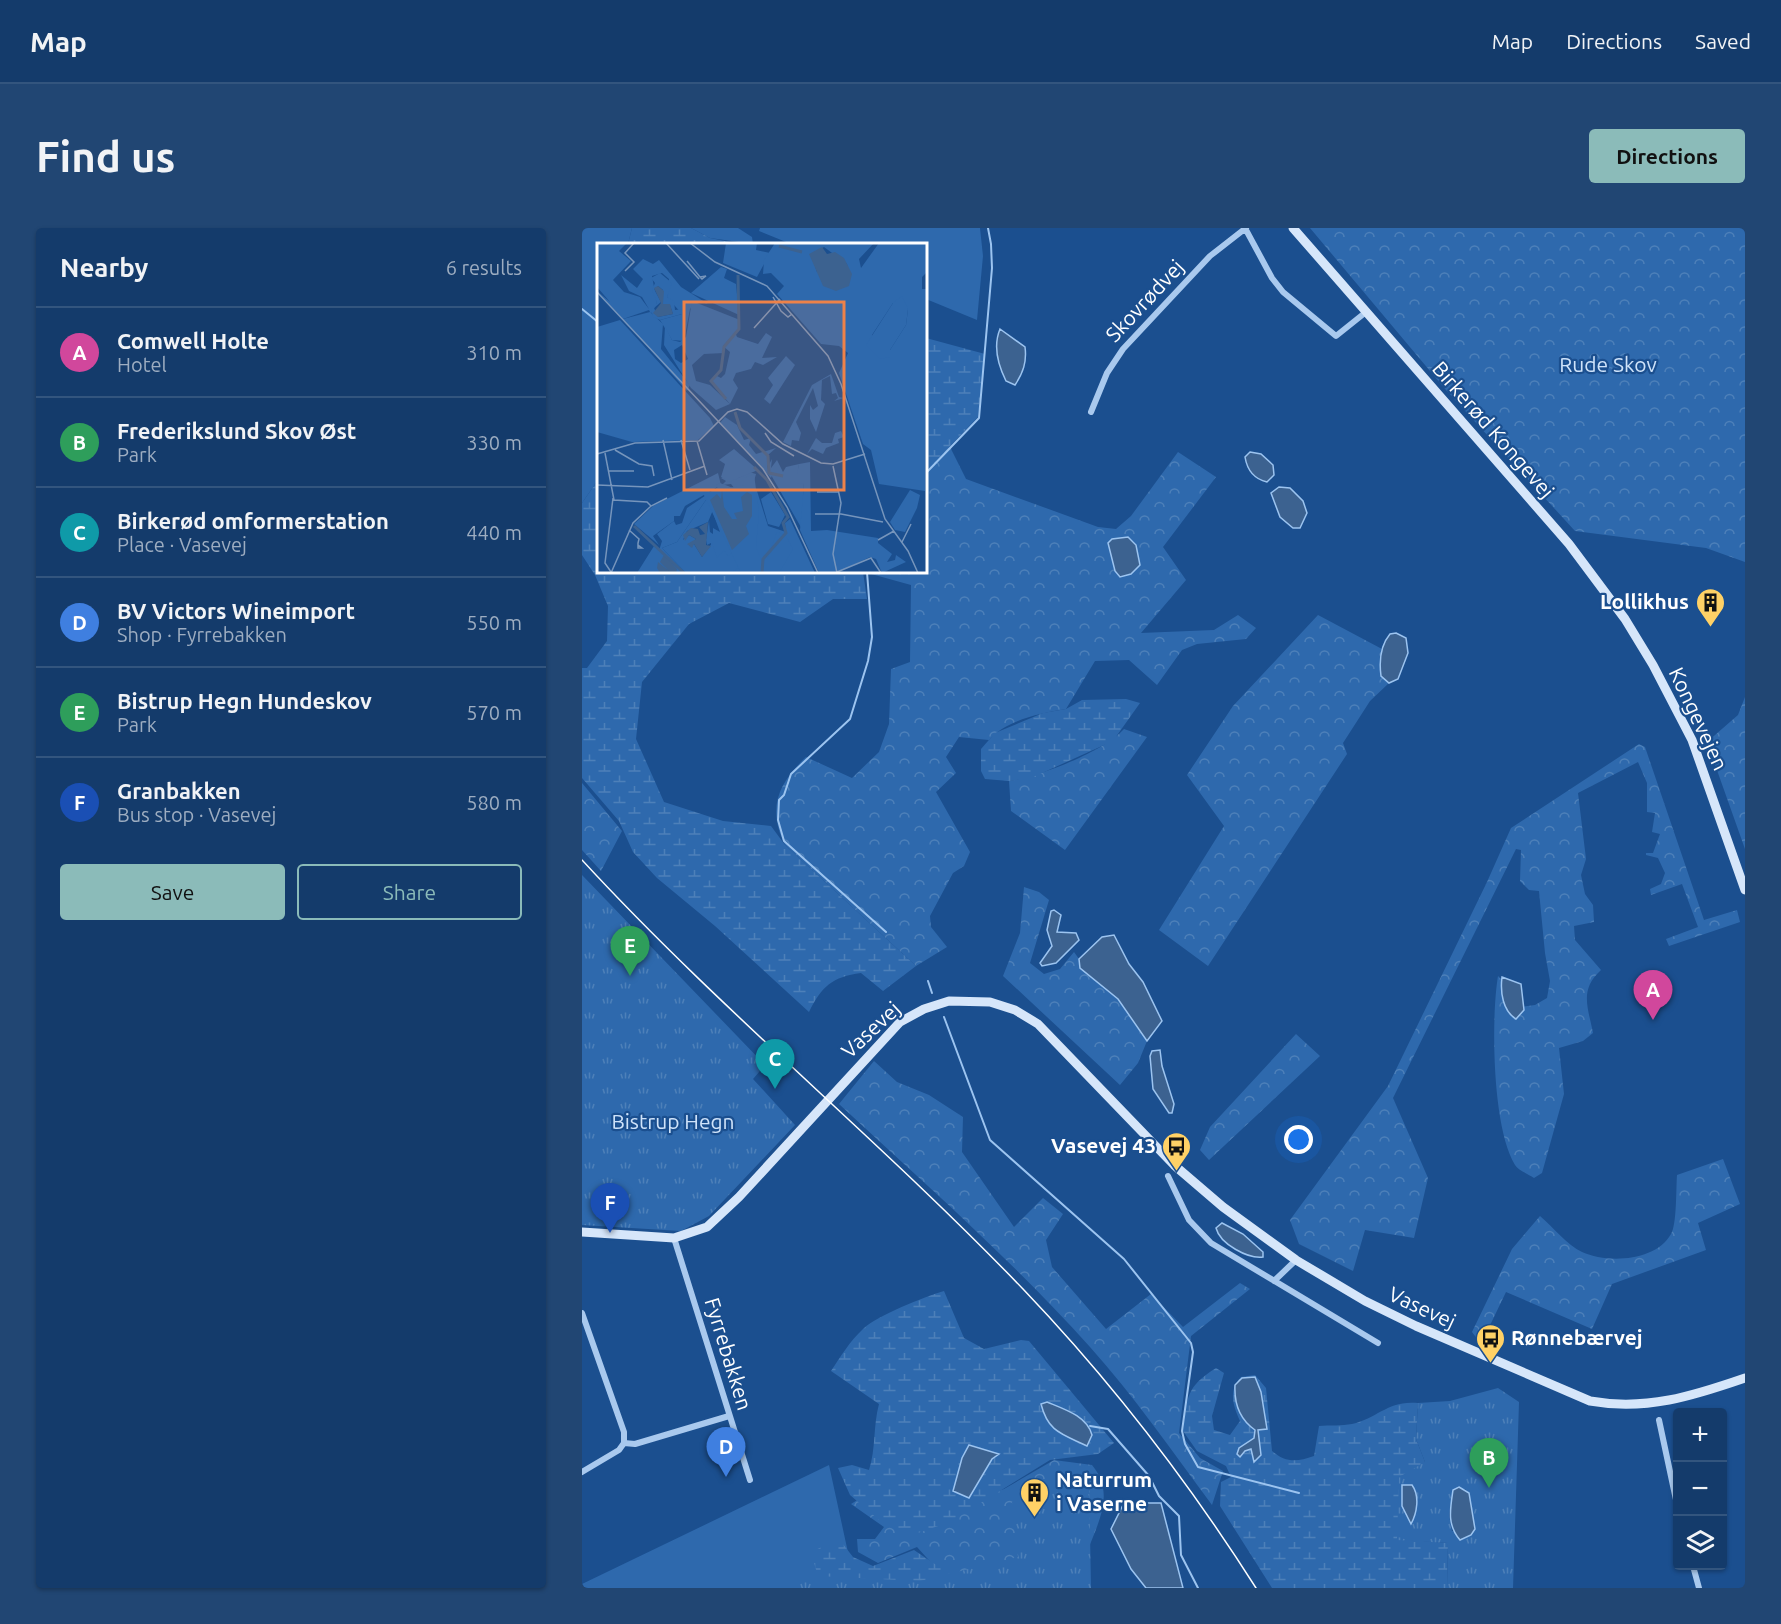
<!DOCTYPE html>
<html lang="en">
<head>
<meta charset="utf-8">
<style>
  :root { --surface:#143b6b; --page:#214673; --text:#f1f3f6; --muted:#9dadc1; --line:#33557e; --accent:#8bbbb9 }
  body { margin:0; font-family:Ubuntu,sans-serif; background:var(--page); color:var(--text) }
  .controls { position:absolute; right:18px; bottom:18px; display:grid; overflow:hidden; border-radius:6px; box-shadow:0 2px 4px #0004 }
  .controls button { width:54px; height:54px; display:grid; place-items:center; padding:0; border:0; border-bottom:2px solid var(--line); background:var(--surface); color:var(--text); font:30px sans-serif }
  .you { position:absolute; left:717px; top:912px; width:21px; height:21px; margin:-15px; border:4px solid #fff; border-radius:50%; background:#1a73e8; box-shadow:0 0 0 9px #1a73e833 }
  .badge { display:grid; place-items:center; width:39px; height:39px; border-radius:50%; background:var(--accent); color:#fff; font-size:20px; font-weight:700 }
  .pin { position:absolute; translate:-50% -50px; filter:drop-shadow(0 2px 3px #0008) }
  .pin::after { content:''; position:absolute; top:32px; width:21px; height:18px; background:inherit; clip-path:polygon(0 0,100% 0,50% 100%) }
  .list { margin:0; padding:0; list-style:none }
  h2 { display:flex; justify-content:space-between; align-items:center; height:78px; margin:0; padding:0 24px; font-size:26px }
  h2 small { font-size:20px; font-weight:400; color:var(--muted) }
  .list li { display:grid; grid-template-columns:39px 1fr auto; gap:18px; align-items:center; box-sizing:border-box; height:90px; padding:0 24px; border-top:2px solid var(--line) }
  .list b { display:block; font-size:22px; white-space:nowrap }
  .list p { margin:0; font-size:20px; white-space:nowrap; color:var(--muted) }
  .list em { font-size:20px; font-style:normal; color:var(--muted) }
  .actions { display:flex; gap:12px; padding:18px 24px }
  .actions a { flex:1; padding:14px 0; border:2px solid var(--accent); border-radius:6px; text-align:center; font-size:21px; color:var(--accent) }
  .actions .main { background:var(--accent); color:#111 }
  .icon { flex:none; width:33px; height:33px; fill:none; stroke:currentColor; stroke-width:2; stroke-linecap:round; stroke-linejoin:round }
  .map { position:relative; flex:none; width:1163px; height:1360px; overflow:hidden; border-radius:6px }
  header { display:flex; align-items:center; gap:36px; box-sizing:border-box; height:84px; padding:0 30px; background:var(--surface); border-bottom:2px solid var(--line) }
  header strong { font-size:28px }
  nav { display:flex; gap:33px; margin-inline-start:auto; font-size:21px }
  .intro { display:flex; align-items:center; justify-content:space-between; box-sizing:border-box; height:144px; padding:0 36px }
  h1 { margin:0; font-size:42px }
  .button { padding:15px 27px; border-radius:6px; background:var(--accent); color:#111; font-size:21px; font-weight:700 }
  main { display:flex; gap:36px; padding:0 36px }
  aside { flex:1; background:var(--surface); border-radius:6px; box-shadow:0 2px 4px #0004 }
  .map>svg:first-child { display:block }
</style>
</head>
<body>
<header>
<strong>Map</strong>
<nav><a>Map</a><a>Directions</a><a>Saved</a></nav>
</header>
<div class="intro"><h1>Find us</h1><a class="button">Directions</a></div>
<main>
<aside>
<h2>Nearby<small>6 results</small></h2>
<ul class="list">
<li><span class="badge" style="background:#d1479c">A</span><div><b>Comwell Holte</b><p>Hotel</p></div><em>310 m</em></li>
<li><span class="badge" style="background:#2e9e5b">B</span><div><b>Frederikslund Skov Øst</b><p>Park</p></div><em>330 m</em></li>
<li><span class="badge" style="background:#0f9aa8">C</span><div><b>Birkerød omformerstation</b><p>Place · Vasevej</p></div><em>440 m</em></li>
<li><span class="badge" style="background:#3f7fe0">D</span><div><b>BV Victors Wineimport</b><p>Shop · Fyrrebakken</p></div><em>550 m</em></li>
<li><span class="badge" style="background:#2e9e5b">E</span><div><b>Bistrup Hegn Hundeskov</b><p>Park</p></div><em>570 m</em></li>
<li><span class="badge" style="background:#1a4fb4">F</span><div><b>Granbakken</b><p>Bus stop · Vasevej</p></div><em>580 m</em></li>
</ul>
<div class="actions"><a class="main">Save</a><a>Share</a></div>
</aside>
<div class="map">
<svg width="1163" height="1360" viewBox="0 0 1163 1360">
  <defs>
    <pattern id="forest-crowns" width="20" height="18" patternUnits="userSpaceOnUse" patternTransform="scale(1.5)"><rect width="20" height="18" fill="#2e69ad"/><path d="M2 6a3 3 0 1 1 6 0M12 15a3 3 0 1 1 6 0" fill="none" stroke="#4d80b9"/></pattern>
    <pattern id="wetland-marsh" width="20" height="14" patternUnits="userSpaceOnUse" patternTransform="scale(1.5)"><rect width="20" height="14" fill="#2e69ad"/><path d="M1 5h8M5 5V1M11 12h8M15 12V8" fill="none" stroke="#4d80b9"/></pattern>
    <pattern id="park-tufts" width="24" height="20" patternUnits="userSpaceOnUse" patternTransform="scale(1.5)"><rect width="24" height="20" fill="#2e69ad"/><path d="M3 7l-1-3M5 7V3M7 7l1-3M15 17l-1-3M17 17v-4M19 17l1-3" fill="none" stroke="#4d80b9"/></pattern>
  </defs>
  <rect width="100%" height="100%" fill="#1b4f8f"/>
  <path fill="#2e69ad" d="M0 0H50L46 16H16V252L0 275Z
    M109 0H156L170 9 171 16 128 10Z
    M178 0H398L401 28 395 92 344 71V16H209L177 3Z
    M247 1237 267 1329 224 1360H0V1356Z"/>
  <path fill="url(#forest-crowns)" d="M728 0H1163V334L1124 320 993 303 864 162Z
    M367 217 384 251 516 299 534 301 549 288 596 224 634 249 581 319 604 352 559 405 632 402 656 387 674 400 664 411 615 416 600 422 575 457 547 432 513 433 484 481C459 485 424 492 407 512L377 509 364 529 374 545 354 564 388 624 382 638 371 645 348 688 349 699 365 719 334 738 203 617C185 580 196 556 224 529L270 550 297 524 307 496 309 441 328 434 329 357 282 344H344V243Z
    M736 387 800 421 799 448 807 455 788 473 761 515 765 526 626 738 577 702 642 598 605 547 651 478Z
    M1163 469V621L1125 514 1156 487Z
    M542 501 565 509 483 622 429 583 427 553C459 548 521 524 542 501Z
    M1057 516 1063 519 1122 692 1155 682 1158 694 1087 718 1084 711 1116 699 1100 656 1069 667 1068 661 1079 656 1083 645 1076 630 1064 627V625H1071L1078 606 1070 604 1073 585 1065 584V555L1056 534 996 565 1004 631 999 647 1003 666 1011 677 1012 694 992 698 993 712 1019 742C997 762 1006 779 1011 805L1001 813 977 820 982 866 960 945 952 950C946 946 936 942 933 937 910 899 909 791 916 748L923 755 931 780 953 777 965 770 968 753 963 725 957 663 947 662 938 653 939 622 934 621 811 870 846 950 832 1010 783 1002 771 1043 717 1016 708 992 806 858 905 654 929 600Z
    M0 555 40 603 19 643 0 622Z
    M442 659 457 664 467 672 448 735 462 746 478 741 492 724 497 731 498 740 536 771 565 813 556 835 538 857 421 748 438 705Z
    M714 806 738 828 627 932 618 922 628 899Z
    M292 833 315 854 347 867 381 889 380 924 432 999 461 970 481 986 464 1012 470 1039 524 1101 569 1066 601 1099 658 1055 668 1061 609 1108 597 1205 618 1230 641 1243 630 1277C590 1223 552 1168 508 1119 430 1032 342 955 257 876Z
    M1141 931 1158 976 1116 995 1124 1022 1030 1056 1010 1101 924 1064 899 1116 890 1104 930 1021 958 988C971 999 985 1017 1000 1024 1026 1036 1074 1033 1089 1006 1095 997 1094 960 1095 947Z
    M472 1232 510 1237C533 1265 517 1292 506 1322L372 1360 335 1319 296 1335 276 1324 275 1311H293L302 1299 269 1276 299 1257 388 1273 422 1261Z"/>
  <path fill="url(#wetland-marsh)" fill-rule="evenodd" d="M50 0H109L128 10 158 16H46Z
    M344 110 403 126 396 189 344 243Z
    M16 155V344H281L285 371H251L218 394 147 375 107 396 60 454 54 511 82 574 141 593 189 598 203 617 334 738 301 763 279 745C250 749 240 758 227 784L133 698 75 650 51 624 37 593 0 550V440H5L25 413 26 378 13 347 0 327V275L16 252Z
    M544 471 558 475 531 513 449 550 427 553 403 551 399 543V521L413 505 461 485 484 481 500 472Z
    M362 1063 382 1110 402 1121 439 1112 447 1113 532 1215 516 1226 468 1232 368 1294 327 1308 297 1292 268 1267 256 1240 270 1237 287 1242C294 1221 291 1198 297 1176L249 1143C259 1128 268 1113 281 1101 296 1087 342 1069 362 1063ZM388 1217 401 1221 410 1231 387 1269 372 1263 380 1230Z
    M634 1140 642 1145 630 1188 632 1202 648 1207 658 1193C651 1177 646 1163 659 1149L673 1147 684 1160 690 1223C704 1235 715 1234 732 1228L737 1198C748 1197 760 1198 770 1196 796 1190 806 1172 836 1175L834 1211 843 1234 815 1311 866 1315 865 1360H690L638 1278 639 1254 649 1249 644 1238 615 1223 601 1203C606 1168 603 1160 634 1140ZM673 1150 679 1164 685 1201 676 1202 678 1219 672 1223 667 1220 660 1227 657 1220 672 1210Z
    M257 1311 271 1329 291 1338 332 1322 378 1353 248 1360 235 1345 229 1324Z"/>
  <path fill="url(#park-tufts)" fill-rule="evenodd" d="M0 647 183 837 171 851 213 897 127 988 99 1003 0 997Z
    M916 1160 937 1174 931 1360H865L866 1315 815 1312 817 1249 843 1234 834 1211 836 1175 868 1173ZM883 1261 887 1265 893 1301 870 1303 867 1287 871 1262Z
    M507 1250 509 1360H206L236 1348 338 1353 436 1329 430 1274 486 1253Z"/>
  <path fill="#3c6290" stroke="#9cc4f0" stroke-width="1.5" d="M418 101 443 119C445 134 441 145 433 157L424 153C416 137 411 118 418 101Z
    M668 224 679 226 691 237 692 247 685 254C672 251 665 241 663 229Z
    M697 259 708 260 721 273 725 285 718 300H711L698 289 689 265Z
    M546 309 554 317 558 337 549 346 538 349 533 343 526 315 530 311Z
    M814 405 824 410 826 425 816 451 807 455 799 448C797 433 798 418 808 406Z
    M472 682 479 687 475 704 494 705 497 712 474 735 460 738 458 735 470 718 465 702 469 683Z
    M532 707 547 736 561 754 580 793 565 813 536 771 498 740 497 731 520 709Z
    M920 749 939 756 942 782 934 791C921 783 918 765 920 749Z
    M578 822 580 838 592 876 590 885H587L571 861 568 828 570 823Z
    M640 995 661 1006 681 1024V1029C666 1031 638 1016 634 1000Z
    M673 1149 679 1164 685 1201 676 1202 679 1227 672 1234 669 1221 663 1223 658 1229 655 1226 657 1220 672 1210 673 1202C657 1191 652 1176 653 1157L660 1150Z
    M465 1174C482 1181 505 1188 510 1207L505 1218C480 1206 466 1204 459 1176Z
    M387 1217 417 1226 410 1231 387 1270 371 1263 380 1230Z
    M820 1257H830C838 1268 835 1285 829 1296L820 1278Z
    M877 1259 887 1265 893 1301 889 1307 878 1312C865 1297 868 1282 871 1262Z
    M542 1275H579L601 1360H564L549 1341 529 1301Z"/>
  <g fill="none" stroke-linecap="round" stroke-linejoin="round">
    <path stroke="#9cc4f0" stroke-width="2" d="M0 81 16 94
      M344 245 397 190 410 40 409 16 406 0
      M285 344 290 409 286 433 268 491 209 546 202 567 197 572 196 592 202 613 304 704
      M346 753 350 765
      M362 789 408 912 542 1031 609 1115 611 1124 600 1203 603 1216 616 1239 717 1265
      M508 1198 526 1201 567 1248 577 1268 597 1288 599 1327 616 1360"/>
    <path stroke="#a9c9ee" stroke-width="6" d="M663 0 690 50 701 64 754 108 784 84
      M509 184 525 145 541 121 628 28 664 0
      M586 948 607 992 629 1015 796 1115
      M92 1010 168 1252
      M692 1053 714 1032
      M0 1085 42 1204V1215
      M1077 1192 1096 1281
      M0 1244 37 1222 42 1215 53 1216 147 1188
      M1111 1338 1117 1360"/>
    <path stroke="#d6e6fa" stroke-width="9" d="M711 0 987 316 1043 391 1071 437 1110 512 1163 662
      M0 1004 92 1010 125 999 157 969 318 794 342 781 367 773 408 774 433 782 456 796 592 937 641 979 714 1032 783 1073 834 1098 1008 1173C1064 1183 1111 1168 1163 1150"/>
    <path stroke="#fff" stroke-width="1.5" d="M0 632C139 783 299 913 441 1061 528 1152 606 1253 674 1360"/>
  </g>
  <defs>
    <symbol id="building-pin" viewBox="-11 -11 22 30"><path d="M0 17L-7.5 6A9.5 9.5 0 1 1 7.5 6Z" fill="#ffd166" stroke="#1b4f8f"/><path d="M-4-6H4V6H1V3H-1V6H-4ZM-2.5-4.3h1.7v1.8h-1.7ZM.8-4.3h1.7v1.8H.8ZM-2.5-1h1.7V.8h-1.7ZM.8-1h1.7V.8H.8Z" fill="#111"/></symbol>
    <symbol id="bus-pin" viewBox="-11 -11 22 30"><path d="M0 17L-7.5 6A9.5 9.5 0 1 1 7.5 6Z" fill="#ffd166" stroke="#1b4f8f"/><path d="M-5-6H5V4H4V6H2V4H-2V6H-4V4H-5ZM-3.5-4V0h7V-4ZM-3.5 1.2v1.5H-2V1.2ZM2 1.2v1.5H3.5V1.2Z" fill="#111"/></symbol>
  </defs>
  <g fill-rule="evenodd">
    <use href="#building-pin" x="1112" y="358" width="33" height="45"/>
    <use href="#bus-pin" x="578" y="902" width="33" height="45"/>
    <use href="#bus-pin" x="892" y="1094" width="33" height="45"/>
    <use href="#building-pin" x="436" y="1248" width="33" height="45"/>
  </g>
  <g text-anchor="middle" stroke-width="4.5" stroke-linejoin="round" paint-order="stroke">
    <g font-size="21" fill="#fff" stroke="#1b4f8f">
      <text transform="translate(563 73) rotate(-47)" y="7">Skovrødvej</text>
      <text transform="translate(911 202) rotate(49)" y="7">Birkerød Kongevej</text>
      <text transform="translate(1116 491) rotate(65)" y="7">Kongevejen</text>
      <text transform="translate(289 802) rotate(-43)" y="7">Vasevej</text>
      <text transform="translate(840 1080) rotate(25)" y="7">Vasevej</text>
      <text transform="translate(146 1126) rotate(73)" y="7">Fyrrebakken</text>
    </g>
    <g font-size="21" fill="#cfe3fa" stroke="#1b4f8f">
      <text x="1026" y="144">Rude Skov</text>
      <text x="91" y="901">Bistrup Hegn</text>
    </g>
    <g font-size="21" font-weight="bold" fill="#fff" stroke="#1b4f8f" text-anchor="end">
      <text x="1107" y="381">Lollikhus</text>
      <text x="574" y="925">Vasevej 43</text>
      <text x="929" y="1117" text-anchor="start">Rønnebærvej</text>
      <text x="474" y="1259" text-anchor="start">Naturrum<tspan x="474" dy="24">i Vaserne</tspan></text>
    </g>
  </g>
  <g transform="translate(15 15)">
    <rect width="330" height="330" fill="#1b4f8f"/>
    <path d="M0 0H30L22 8 34 18 16 37 27 49 43 54 52 66 45 54 32 48 24 32 40 45 46 36 36 26 46 16 56 21 62 17 84 44 111 61 100 58 93 66 87 98 75 97 63 77 85 71 70 54 72 36 65 30 55 33 60 60 54 71 52 67 26 76 0 48 13 59 0 44ZM129 0H160L159 7 173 10 160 34 126 20ZM124 24 130 26 127 35 139 41 142 72 94 50ZM121 230 124 242 88 263 83 273H77V278L56 293 62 302 37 281 56 263ZM313 247 323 252 320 265 308 289 298 287 293 279Z" fill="#2e69ad"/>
    <path d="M178 0H277L262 16 264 25 282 0H330V29L325 34V46H330L328 248 282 241 274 207 266 201 242 130 251 110 242 103 224 101 180 51 187 43 174 30 166 31 167 17ZM227 4 250 21 251 26 220 29 214 11ZM296 60 311 66 309 82 293 107V114L275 92ZM53 69 66 81 64 106 93 142 90 148 26 76ZM138 89 140 94 161 101 169 90 175 94 165 115 180 114 166 122 158 119 154 126 139 130 136 137 141 145 133 161 114 139 118 132 124 135 128 131 133 109 126 103ZM189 113 198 122 173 161 167 156 176 142 171 135ZM234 131 242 154 247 155 237 158 241 155 239 150 235 151 233 133 225 137 224 157 228 161 219 189 213 176V162L216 167 221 163 216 145 199 179 204 190 202 198 195 197 194 203 186 199 215 142ZM128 174 140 182 147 197 154 195 152 202 159 211 179 205 171 212 170 225 176 230 174 235 123 180ZM244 188 247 194 241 196 242 200 229 205 226 211 215 206 210 211 219 195 225 200H235L238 190ZM152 229 159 231 154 249 160 248 171 283 189 289 188 280 193 276 218 330H114V300L110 302 109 297 112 277 113 289 116 291V285L123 289 116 270 128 290 111 254 80 299 65 305 89 330 60 325 63 330H55L65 298 60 291 77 278 79 282 85 280 90 265 124 242 130 249 138 246 134 241 125 242 129 238 124 235H141Z" fill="#2e69ad" fill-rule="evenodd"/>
    <path d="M63 30 75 40 70 54 77 58 78 67 86 66 85 71 63 77 56 74 54 66 60 60 55 47 58 40 54 35ZM61 43 66 47V61L73 62 76 71 61 74 57 65 64 59 57 46ZM305 53 311 66 309 82 293 107V114L283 116 269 102 296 60ZM95 58 143 77 142 85 126 103 127 110 107 111 95 122 99 138 113 142 133 161 119 167 94 145 67 102 68 83 75 97 83 99 89 94ZM85 102 91 116 84 120 78 116 77 107ZM137 206 161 227 132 239 124 234 128 221 122 217ZM175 216 174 225 180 217 186 229 189 224 202 221 200 240H207L205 286 170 225ZM123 240 139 246 116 267 111 279 90 288 86 297 92 292 99 296 92 303 97 301 105 314 115 300 120 315 127 307 131 313 139 307 141 325 134 330H89L65 305 80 299 111 254 122 247 119 242ZM174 249 188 272 182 284 171 281 165 260 164 256ZM180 289 189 293 196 306 182 330H149L170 316ZM57 303 67 312 86 330H79L71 318 63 319 72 329 63 320V330H40Z" fill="#2e69ad" fill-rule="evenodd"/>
    <path d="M23 77 113 175 117 183 101 197 35 199 0 189V84ZM213 219 214 288 230 287 281 295V300L295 311 290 319 298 317 299 312 309 319 285 330 279 316 273 314 239 330H222L203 287 207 241 200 240V231L202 221ZM157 231 162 269 159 304 165 319 164 330H144L106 250 147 242V235Z" fill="#2e69ad"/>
    <path d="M225 4 230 11 238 9 247 15 255 31 252 43 239 48 226 43 212 11ZM61 43 67 48 66 61H73L76 71 61 74 56 70 64 60 57 45ZM125 247 127 264 135 276H140L137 270 146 268 144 254 150 249 155 252V273L149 283 152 291 135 307 113 257 120 251 124 256ZM111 279 109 302 114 303 105 314 97 301 95 305 90 301 99 296 92 292 88 298 86 292 94 285 101 286 103 292 108 291 102 284ZM67 312 80 326 79 330H63L60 325 61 319 72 328 63 319Z" fill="#3c6290"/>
    <path fill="none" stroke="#3c6290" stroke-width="3" d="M182 3 205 9M129 156 114 138 124 127 127 104 142 86 141 32M138 169 143 185 171 213 172 230 186 233M157 224 170 237 191 274 186 280 189 290 166 316 165 330M37 283 87 330"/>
    <path fill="none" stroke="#7695bc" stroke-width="1.5" d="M69 0 102 36M93 0 118 19 170 43 231 113 244 141 288 276 311 308 321 330M90 18 103 34 105 36 109 33 103 34M28 28 37 19 28 10 37 0M0 49 166 226 190 264 221 330M176 54 184 68 191 74 195 71M157 85 183 56M168 190 174 199 197 213M66 197 75 237M84 197 93 227M100 198 110 232M18 207 42 221 55 223 57 233M8 210 17 257 50 259 54 263M0 211 38 200 102 198 131 169 140 166 150 169 186 201 224 220 236 221 268 211M236 223 244 260 236 311 240 330M11 228H37M0 242 51 244 108 223M220 249H242M218 271H244L286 279M32 287 42 296 41 300V305H45L41 302M281 297 297 288M305 299 314 281M14 329 8 320 16 255M240 329 274 315 284 330M14 330 36 280 54 263 70 255"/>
    <path fill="#ee8249" fill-opacity="0.15" stroke="#ee8249" stroke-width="3" d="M87 59H247V247H87Z"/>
    <rect width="330" height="330" fill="none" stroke="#fff" stroke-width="3"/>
  </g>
</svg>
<div class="controls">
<button>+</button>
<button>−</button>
<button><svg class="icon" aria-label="layers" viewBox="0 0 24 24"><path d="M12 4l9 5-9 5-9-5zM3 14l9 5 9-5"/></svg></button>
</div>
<div class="you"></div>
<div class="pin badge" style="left:1071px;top:792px;background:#d1479c">A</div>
<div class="pin badge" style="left:907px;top:1260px;background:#2e9e5b">B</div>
<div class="pin badge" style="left:193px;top:861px;background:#0f9aa8">C</div>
<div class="pin badge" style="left:144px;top:1249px;background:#3f7fe0">D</div>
<div class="pin badge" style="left:48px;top:748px;background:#2e9e5b">E</div>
<div class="pin badge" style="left:28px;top:1005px;background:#1a4fb4">F</div>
</div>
</main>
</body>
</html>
